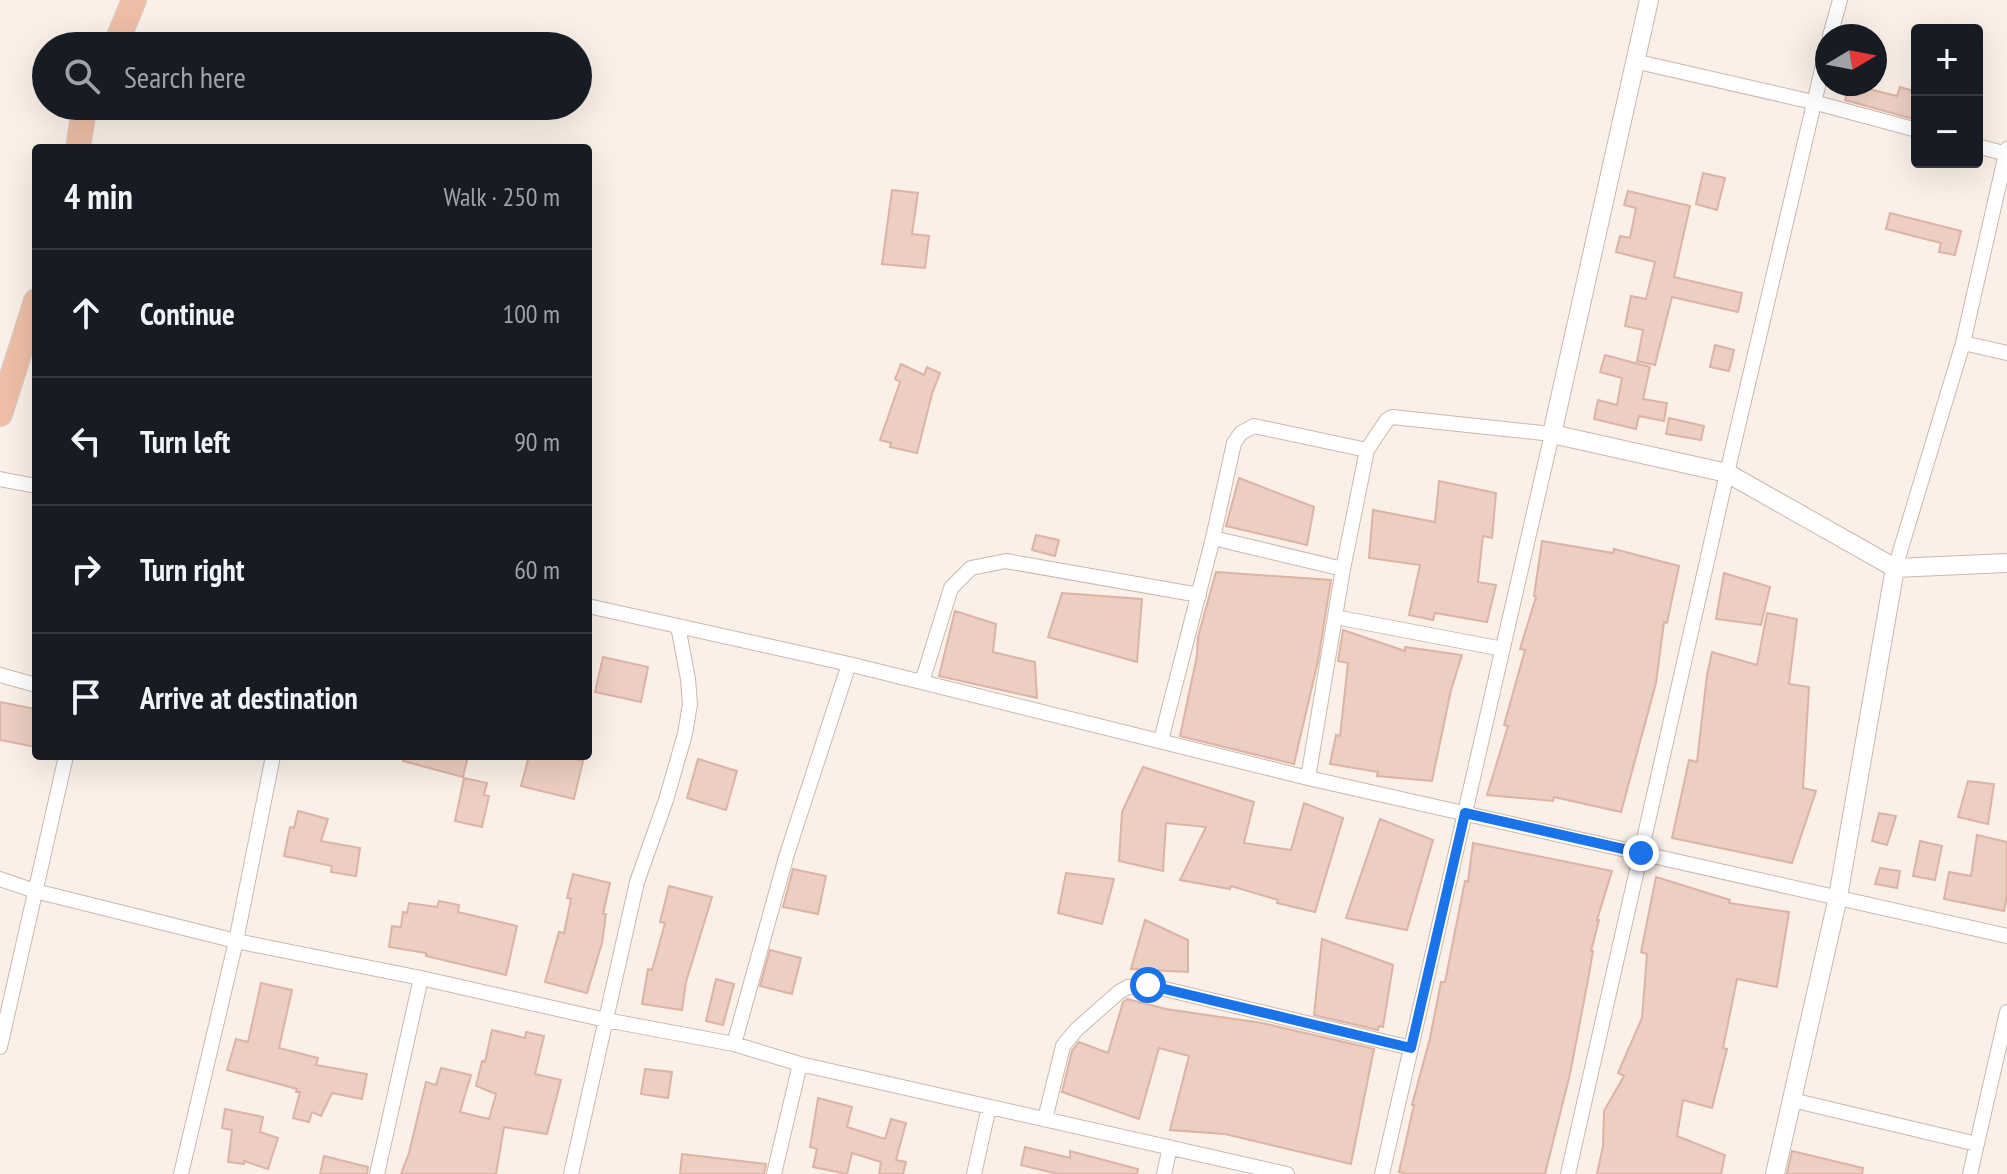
<!DOCTYPE html>
<html lang="en">
<head>
<meta charset="utf-8">
<style>
  :root { --surface:#171b24; --page:#242831; --text:#f1f3f6; --muted:#9ea1a6; --line:#363941 }
  body { margin:0; font-family:"PT Sans Narrow",sans-serif; background:var(--page); color:var(--text) }
  .controls { position:absolute; right:24px; top:24px; display:grid; overflow:hidden; border-radius:8px; box-shadow:0 8px 32px #0002 }
  .controls button { width:72px; height:72px; display:grid; place-items:center; padding:0; border:0; border-bottom:2px solid var(--line); background:var(--surface); color:var(--text); font:40px sans-serif }
  .compass { position:absolute; left:1815px; top:24px; width:72px; height:72px; border-radius:50%; background:var(--surface); box-shadow:0 8px 32px #0002; rotate:80deg }
  .stop { position:absolute; width:24px; height:24px; margin:-18px; border:6px solid #1a73e8; border-radius:50%; background:#fff }
  .stop.end { background:#1a73e8; border-color:#fff; box-shadow:0 2px 8px #0008 }
  .list { margin:0; padding:0; list-style:none }
  h2 { display:flex; justify-content:space-between; align-items:center; height:104px; margin:0; padding:0 32px; font-size:34px }
  h2 small { font-size:26px; font-weight:400; color:var(--muted) }
  .list li { display:grid; grid-template-columns:52px 1fr auto; gap:24px; align-items:center; box-sizing:border-box; height:128px; padding:0 32px; border-top:2px solid var(--line) }
  .list b { display:block; font-size:30px; white-space:nowrap }
  .list em { font-size:26px; font-style:normal; color:var(--muted) }
  .icon { flex:none; width:44px; height:44px; fill:none; stroke:currentColor; stroke-width:2; stroke-linecap:round; stroke-linejoin:round }
  .map { position:relative; flex:none; width:2007px; height:1174px; overflow:hidden }
  .search { position:absolute; background:var(--surface); box-shadow:0 8px 32px #0002; left:32px; top:32px; width:560px; height:88px; display:flex; align-items:center; gap:20px; box-sizing:border-box; padding:0 28px; border-radius:44px; color:var(--muted); font-size:30px }
  .panel { position:absolute; background:var(--surface); box-shadow:0 8px 32px #0002; left:32px; top:144px; width:560px; height:616px; border-radius:8px }
  .map>svg:first-child { display:block }
</style>
</head>
<body>
<div class="map">
<svg width="2007" height="1174" viewBox="0 0 2007 1174">
  <rect width="100%" height="100%" fill="#faf0e7"/>
  <path fill="#eccec2" stroke="#dcb3a4" stroke-width="2" d="M1849 84 1897 96 1900 87 1917 92V120L1845 100Z
    M1703 173 1725 178 1717 210 1696 204Z
    M892 190 918 193 912 234 929 236 925 268 882 264Z
    M1628 191 1690 206 1674 277 1742 293 1738 312 1672 297 1655 365 1637 361 1643 330 1625 326 1631 296 1646 299 1655 262 1616 252 1620 236 1630 238 1636 208 1624 205Z
    M1890 213 1961 231 1955 255 1939 252 1941 243 1886 229Z
    M1715 345 1734 350 1729 371 1710 367Z
    M1605 355 1650 367 1643 399 1667 403 1664 421 1639 416 1636 429 1594 419 1598 400 1617 405 1622 378 1600 372Z
    M901 364 924 375 927 367 940 373 932 394 917 453 890 447 891 443 880 440 900 382 895 379Z
    M1669 418 1704 426 1701 440 1666 434Z
    M1239 478 1314 507 1307 545 1226 526Z
    M1439 481 1496 493 1492 538 1483 536 1478 582 1496 585 1487 622 1435 613 1433 620 1409 615 1420 565 1369 558 1373 510 1435 522Z
    M1036 535 1059 540 1055 556 1032 550Z
    M1542 541 1613 553 1614 549 1679 566 1667 623 1664 622 1656 683 1621 812 1554 797 1553 801 1487 795 1508 726 1504 725 1525 650 1520 649 1536 597 1534 596Z
    M1216 572 1331 580 1318 661 1294 764 1180 736 1197 656 1198 637Z
    M1724 573 1770 587 1761 625 1716 619Z
    M1062 593 1142 599 1137 662 1048 637Z
    M955 611 996 624 993 652 1035 662 1037 698 939 676Z
    M1767 613 1797 619 1789 684 1809 687 1803 788 1816 791 1792 863 1672 838 1689 760 1697 762 1707 675 1712 652 1757 665Z
    M1343 630 1405 651V647L1462 655 1451 690 1432 781 1377 776 1378 772 1330 764 1336 735 1340 736 1348 663 1338 661Z
    M603 657 648 667 641 702 595 692Z
    M0 702 36 709V747L0 740Z
    M403 756H468L463 777 403 761Z
    M529 756H562L583 761 574 799 521 786Z
    M698 759 737 771 726 810 687 798Z
    M1143 767 1254 802 1244 843 1291 850 1304 803 1343 818 1315 912 1277 903 1278 900 1231 886 1230 889 1180 880 1206 827 1166 823 1163 871 1119 861 1122 812Z
    M464 778 487 783 484 795 489 796 482 827 455 821Z
    M1968 781 1994 784 1988 824 1958 817Z
    M298 811 328 819 321 841 360 848 356 876 331 872 332 866 284 856 290 827 294 828Z
    M1879 813 1896 816 1887 845 1872 841Z
    M1380 819 1433 840 1407 930 1346 918Z
    M1977 835 2007 842V895L2004 911 1944 899 1949 872 1971 876Z
    M1920 841 1942 846 1935 880 1913 876Z
    M1473 843 1612 871 1597 920H1599L1591 951H1593L1588 980 1570 1074 1545 1174H1408L1399 1172 1414 1105H1412L1430 1038 1441 982H1445L1465 881 1468 882Z
    M1880 868 1900 871 1897 888 1875 884Z
    M793 869 826 876 818 914 783 907Z
    M1066 873 1114 879 1102 924 1058 913Z
    M573 874 610 883 603 914H606L602 943 587 993 545 982 559 932 564 933 571 899 567 898Z
    M1656 877 1730 900 1729 903 1789 912 1777 987 1737 979 1723 1048 1727 1049 1712 1108 1683 1100 1677 1136 1725 1155 1721 1174H1597L1603 1146 1604 1111 1624 1076 1618 1073 1642 1018 1647 954 1641 952Z
    M669 886 712 897 686 982 682 1010 642 1004 648 969 652 970 665 923 660 922Z
    M439 901 459 905 458 912 517 926 506 975 426 956V953L389 947 392 926 401 927 403 912 407 913 409 903 437 907Z
    M1145 920 1188 940V972L1131 969Z
    M1322 939 1393 965 1383 1027 1379 1026 1378 1030 1314 1015Z
    M770 950 801 958 792 994 760 986Z
    M716 979 734 984 723 1025 706 1021Z
    M261 983 292 990 279 1048 318 1058 316 1065 367 1074 362 1099 332 1093 321 1116 312 1112 309 1122 293 1118 300 1092H296L297 1089 227 1070 236 1039 248 1042Z
    M1127 999 1166 1009 1262 1023 1374 1049 1351 1164 1225 1134 1170 1130 1189 1056 1159 1048 1139 1119 1062 1092 1072 1051 1079 1042 1108 1053 1123 1002Z
    M492 1030 525 1038 526 1032 544 1036 535 1074 561 1080 547 1134 504 1127 496 1174H401L409 1153 426 1082 436 1085 441 1068 471 1075 460 1112 489 1119 496 1094 476 1086 482 1061 485 1062Z
    M645 1069 672 1072 668 1098 641 1094Z
    M818 1098 852 1107 847 1127 885 1139 891 1119 906 1123 896 1160 906 1162 903 1174H879L881 1162 852 1153 847 1174 813 1167 817 1149 810 1147Z
    M225 1109 263 1117 260 1132 278 1138 268 1169 244 1161V1164L228 1162 232 1130 222 1128Z
    M1025 1147 1070 1158V1151L1138 1169 1137 1174H1058L1021 1165Z
    M1792 1151 1863 1168 1862 1174H1787Z
    M682 1154 766 1164 764 1174H680Z
    M324 1156 368 1167 367 1174H320Z"/>
  <g fill="none" stroke-linecap="round" stroke-linejoin="round">
    <defs>
      <path id="minor" d="M1830 36 1840 0
        M1634 61 1813 102 1917 130
        M1977 146 2007 154
        M1963 343 2007 353
        M0 479 36 486
        M1213 538 1343 569
        M1895 568 1963 343 2007 149
        M588 606 849 664 1308 778 2007 936
        M1335 617 1503 649
        M0 675 36 685
        M922 682 951 588 971 568 1006 561 1199 595
        M1161 740 1213 538 1234 443 1241 433 1254 426 1367 450 1387 420 1392 417 1552 434 1382 1174
        M1308 778 1343 569 1367 450
        M0 879 35 891 236 941 421 978 606 1020 734 1044 800 1064 1287 1174
        M734 1044 787 854 849 664
        M0 1047 66 756
        M1792 1100 1977 1144
        M1045 1119 1063 1046 1076 1030 1119 992 1128 987 1148 985 1411 1048
        M181 1174 236 941 273 756
        M377 1174 421 978
        M571 1174 637 882 666 800 685 734 690 704 688 679 678 626
        M774 1174 800 1064
        M974 1174 989 1107
        M1164 1174 1170 1147
        M1568 1174 1727 473 1827 48
        M1970 1174 2007 1012"/>
      <path id="tertiary" d="M1649 0 1552 434 1727 473 1895 568 2007 563
        M1775 1174 1838 897 1895 568"/>
      <path id="trunk" d="M115 46 134 0
        M78 148 83 116 88 106
        M0 414 36 301"/>
    </defs>
    <use href="#minor" stroke="#cab8ae" stroke-width="16"/>
    <use href="#tertiary" stroke="#cab8ae" stroke-width="20"/>
    <use href="#trunk" stroke="#d4cdca" stroke-width="26"/>
    <use href="#minor" stroke="#fff" stroke-width="14"/>
    <use href="#tertiary" stroke="#fff" stroke-width="18"/>
    <use href="#trunk" stroke="#eebea6" stroke-width="24"/>
  </g>
  <g fill="none" stroke-linecap="round" stroke-linejoin="round">
    <path stroke="#1a73e8" stroke-width="10" d="M1148 985 1411 1048 1465 813 1641 853"/>
  </g>
</svg>
<div class="controls">
<button>+</button>
<button>−</button>
</div>
<svg class="compass" viewBox="-18 -18 36 36"><path d="M0-13l5 13h-10z" fill="#e53935"/><path d="M0 13l5-13h-10z" fill="#9ea1a6"/></svg>
<div class="stop" style="left:1148px;top:985px"></div>
<div class="stop end" style="left:1641px;top:853px"></div>
<div class="search"><svg class="icon" aria-label="search" viewBox="0 0 24 24"><circle cx="10" cy="10" r="6"/><path d="M15 15l6 6"/></svg>Search here</div>
<section class="panel">
<h2>4 min<small>Walk · 250 m</small></h2>
<ul class="list">
<li><svg class="icon" aria-label="ahead" viewBox="0 0 24 24"><path d="M12 20V5M6 11l6-6 6 6"/></svg><div><b>Continue</b></div><em>100 m</em></li>
<li><svg class="icon" aria-label="left" viewBox="0 0 24 24"><path d="M17 20v-9H6M10 6l-5 5 5 5"/></svg><div><b>Turn left</b></div><em>90 m</em></li>
<li><svg class="icon" aria-label="right" viewBox="0 0 24 24"><path d="M7 20v-9h11M14 6l5 5-5 5"/></svg><div><b>Turn right</b></div><em>60 m</em></li>
<li><svg class="icon" aria-label="arrive" viewBox="0 0 24 24"><path d="M6 21V4h12l-3 4 3 4H6"/></svg><div><b>Arrive at destination</b></div></li>
</ul>
</section>
</div>
</body>
</html>
